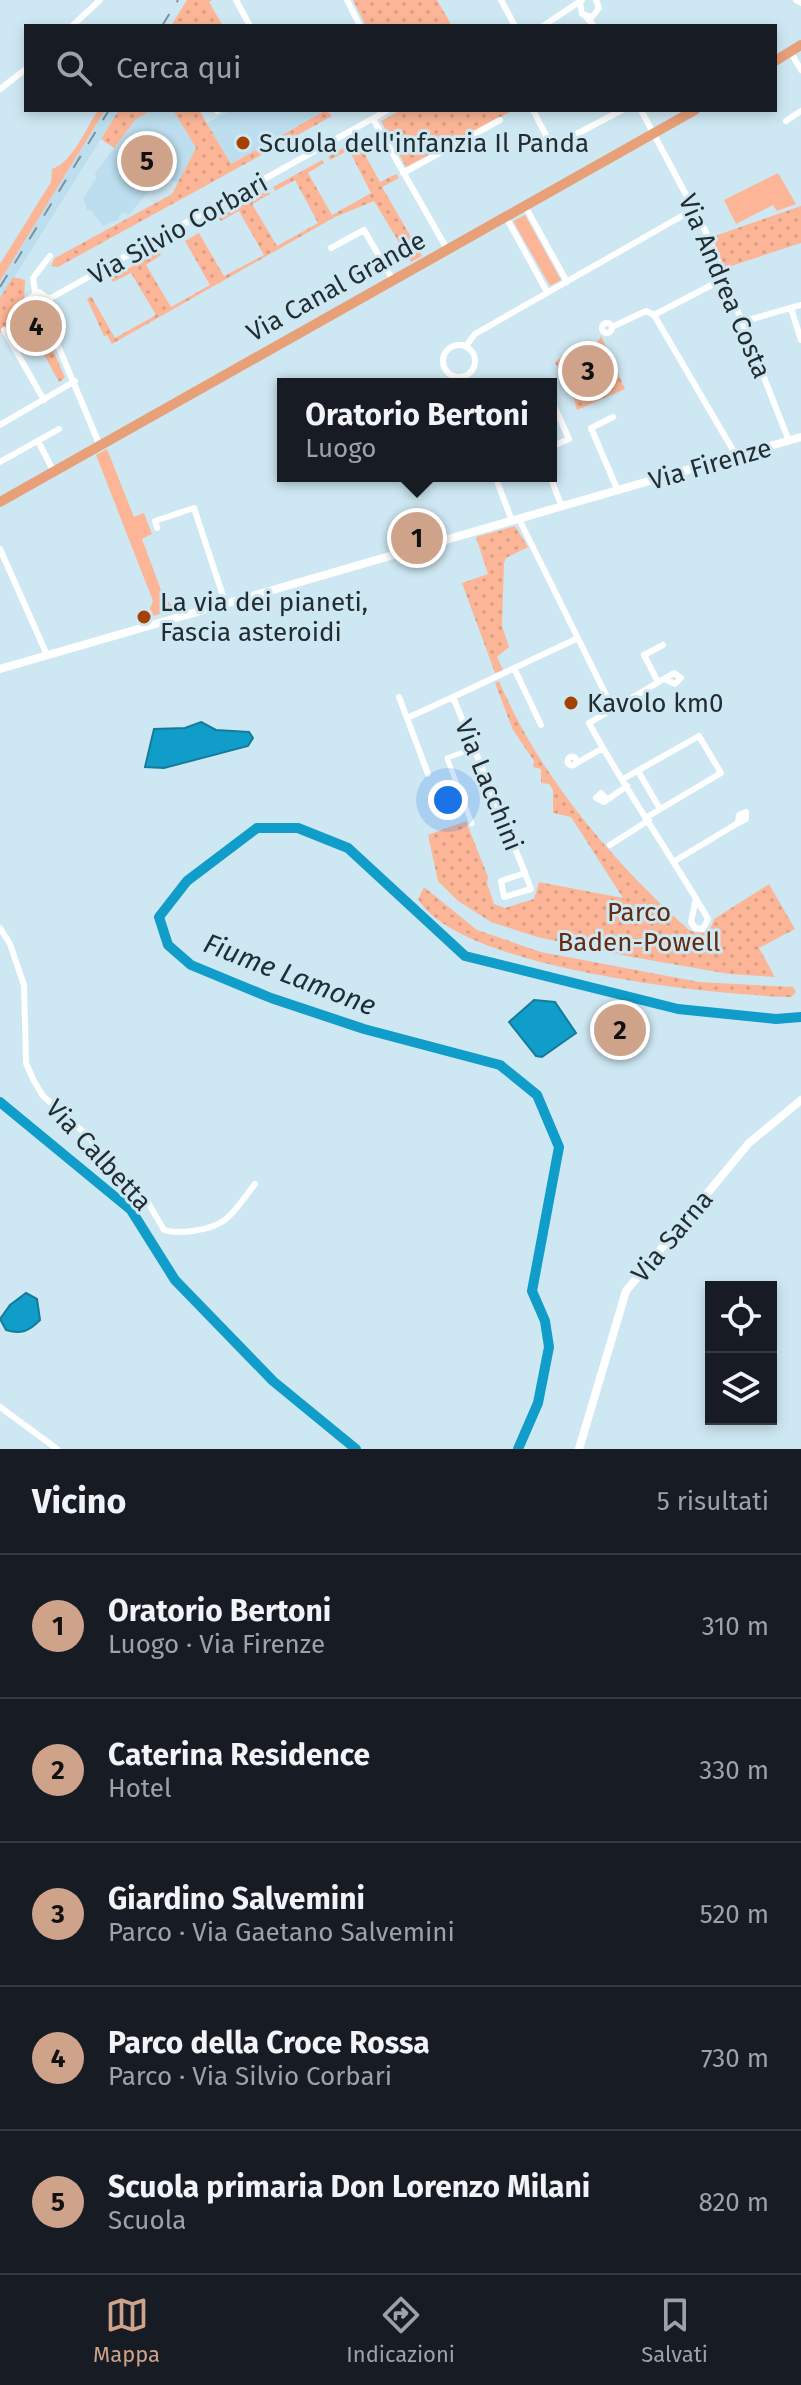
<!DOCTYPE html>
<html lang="it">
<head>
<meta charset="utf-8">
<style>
  :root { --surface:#171b24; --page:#20242c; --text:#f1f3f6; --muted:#9ea1a6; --line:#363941; --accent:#cea389 }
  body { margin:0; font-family:"Fira Sans",sans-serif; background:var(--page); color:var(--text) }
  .controls { position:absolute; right:24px; bottom:24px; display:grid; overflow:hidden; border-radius:0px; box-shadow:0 4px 12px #0003 }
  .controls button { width:72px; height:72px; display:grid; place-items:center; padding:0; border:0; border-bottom:2px solid var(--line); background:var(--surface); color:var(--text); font:40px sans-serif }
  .you { position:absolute; left:448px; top:800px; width:28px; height:28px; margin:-20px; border:6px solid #fff; border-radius:50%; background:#1a73e8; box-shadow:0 0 0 12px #1a73e833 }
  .badge { display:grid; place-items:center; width:52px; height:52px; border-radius:50%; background:var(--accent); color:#111; font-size:26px; font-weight:700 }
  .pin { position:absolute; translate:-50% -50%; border:4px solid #fff; box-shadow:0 2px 8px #0006 }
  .popup { position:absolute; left:277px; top:378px; width:280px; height:104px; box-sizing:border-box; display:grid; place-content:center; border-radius:0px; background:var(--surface); filter:drop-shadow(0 2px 6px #0005); font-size:26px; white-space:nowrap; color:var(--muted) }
  .popup b { font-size:30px; color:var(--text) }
  .popup::after { content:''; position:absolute; left:50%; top:100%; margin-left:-16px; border:16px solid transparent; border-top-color:var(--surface) }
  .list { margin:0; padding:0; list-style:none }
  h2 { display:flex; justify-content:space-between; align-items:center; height:104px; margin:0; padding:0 32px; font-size:34px }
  h2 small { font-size:26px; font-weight:400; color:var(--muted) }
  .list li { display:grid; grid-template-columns:52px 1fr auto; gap:24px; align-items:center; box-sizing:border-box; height:144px; padding:0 32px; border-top:2px solid var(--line) }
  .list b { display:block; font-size:30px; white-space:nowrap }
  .list p { margin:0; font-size:26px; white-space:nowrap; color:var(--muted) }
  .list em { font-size:26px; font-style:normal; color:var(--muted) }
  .icon { flex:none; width:44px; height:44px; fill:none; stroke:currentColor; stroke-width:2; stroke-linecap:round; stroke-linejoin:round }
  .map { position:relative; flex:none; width:801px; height:1449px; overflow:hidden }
  .search { position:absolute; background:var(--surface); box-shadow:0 4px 12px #0003; left:24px; right:24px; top:24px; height:88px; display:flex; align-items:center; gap:20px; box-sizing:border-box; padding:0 28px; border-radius:0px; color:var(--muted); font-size:30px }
  .sheet { height:824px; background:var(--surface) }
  nav { display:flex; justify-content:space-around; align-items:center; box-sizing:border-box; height:112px; border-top:2px solid var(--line); background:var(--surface); font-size:22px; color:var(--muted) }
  nav a { display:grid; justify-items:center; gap:4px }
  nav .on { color:var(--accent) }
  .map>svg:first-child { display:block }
</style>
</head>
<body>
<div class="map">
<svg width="801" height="1449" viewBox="0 0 801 1449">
  <defs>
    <pattern id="park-dots" width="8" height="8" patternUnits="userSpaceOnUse" patternTransform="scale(2)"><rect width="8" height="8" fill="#fcb697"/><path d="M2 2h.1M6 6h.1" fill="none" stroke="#d89d83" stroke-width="1.8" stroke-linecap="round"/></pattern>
  </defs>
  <rect width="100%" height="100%" fill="#cee8f3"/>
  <path fill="#bcdeee" d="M105 110H119L0 300V281Z
    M151 110H173L196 148 178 183 161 176 129 215 122 212 118 220 103 226 91 210H87L83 198 96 178 95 173 135 120Z
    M231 110H325L231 164 207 123Z"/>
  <path fill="#fcb697" d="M98 110H105L0 281V264L51 182 52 169C72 163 87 127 98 110Z
    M778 173 796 204 777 211 773 205 736 224 724 200Z
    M525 215 561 280 550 286 513 221Z
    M107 449 134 517 144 513 152 534 142 539 164 598 176 609 146 618 153 601 96 455Z"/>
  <path fill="url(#park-dots)" d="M187 0H212L209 2 223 26H171Z
    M353 0H437L452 26H366Z
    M119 110H151L135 120 114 148 101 139Z
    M173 110H199L231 164 326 110 332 116 58 267 51 266 55 258 172 194 196 148Z
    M401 110H514L406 167 381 121Z
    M357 140 380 182 396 174 399 178 382 187 422 256 411 262 374 201 335 217 112 344 107 335 104 336 87 299 91 296 115 338 156 315 131 273 113 282 111 278 159 251 161 255 146 265 171 307 210 285 185 241 199 233 224 276 264 255 239 211 221 221 219 218 268 190 270 194 252 204 277 246 318 223 295 180 275 191 273 187 322 160 324 163 308 173 332 215 371 193 349 150 330 160 328 157Z
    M801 206V243L722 269 709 238Z
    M13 277 25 280 24 305 30 316 40 319 65 378 59 382 25 320 0 333V298Z
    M601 336 625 389 577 410 570 385 555 363 563 355 574 359 590 356Z
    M515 526 528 547 506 558 504 563 502 626 509 647 497 657 503 670 495 673 462 583 488 574 476 537Z
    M499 681C539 776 613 862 689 930L696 933 709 932 714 919 769 884 795 929 759 948 775 977 729 974 632 957 537 937 491 922 458 901 438 881 428 835 466 821 488 877 487 883 494 904 505 908 534 899 539 882 623 898 571 817 553 813V790L549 784 541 783V769L533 767 534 761 513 730 495 683Z
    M424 887 477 930 541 952 699 982 793 987 796 992 791 997C712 995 460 969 418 899Z"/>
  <path fill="#109dc9" stroke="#167b9b" stroke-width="2" d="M201 722 216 730 249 732 253 738 248 746 164 768 145 767 154 729 185 728Z
    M534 1000 555 1002 576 1033 542 1057 536 1056 509 1022Z
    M26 1293 37 1299 40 1320C29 1331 21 1335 6 1330L0 1319 10 1305Z"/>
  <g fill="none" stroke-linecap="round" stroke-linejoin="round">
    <path stroke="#109dc9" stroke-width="10" d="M0 1102 131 1210 175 1280 273 1381 356 1449
      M518 1449 538 1403 549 1347 545 1321 532 1291 559 1147 537 1095 500 1065 364 1029 271 998 191 965 168 945 159 917 187 881 257 828H298L348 848 465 956 678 1009 776 1019 801 1017"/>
    <path stroke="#fff" stroke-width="5" d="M472 824 447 758 474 748"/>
    <path stroke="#fff" stroke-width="6" d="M236 0 250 26
      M347 0 360 26
      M501 0 515 26
      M796 0 801 3
      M580 3 582 14 592 17 599 8 596 0
      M586 17 594 26
      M72 26 100 0
      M543 26 582 0
      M790 51 801 70
      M0 89 26 69
      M533 110 552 147 622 110
      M641 110 709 238 789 441
      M217 111 218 110
      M373 119 447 249
      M786 121 801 111
      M403 173 500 120
      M525 206 567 282
      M506 217 547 292
      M331 248 364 230 393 280
      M725 278 654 315 737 457
      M35 292 33 278 50 256
      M791 308 801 340
      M44 312 49 299 388 110
      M44 312 100 446
      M44 312 32 311 28 299 39 292 49 299
      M742 322 801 305
      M602 328a5 5 0 1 1 10 0a5 5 0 1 1-10 0Z
      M612 327 646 311 654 315
      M4 330 44 400
      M443 361a16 16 0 1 1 32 0a16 16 0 1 1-32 0Z
      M466 346 475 334 694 209
      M551 399 569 439 551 447
      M613 417 591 428 618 491
      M0 425 75 381
      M38 441 54 472
      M0 462 59 429
      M495 476 512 521
      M550 476 562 507
      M519 519 613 709
      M157 528 155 521 194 508 225 602
      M0 549 47 655
      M514 668 541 725
      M664 679 675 684 681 678 674 673 589 723C625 790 670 853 708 919L703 929 695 928 691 922 696 898
      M658 682 644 655 663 645
      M399 697 407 718 453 697
      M407 718 428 774
      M567.5 761a4.5 4.5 0 1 1 9 0a4.5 4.5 0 1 1-9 0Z
      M575 764 603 748
      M638 771 660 809
      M623 779 699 736 721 773 647 817
      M607 799 601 793 596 798 604 802 627 786
      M610 845 649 820
      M673 862 738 823 746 819V812L739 815 738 823
      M525 873 501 881 504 897 531 889 525 873 453 697 578 638
      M0 928 10 944 24 985 26 1063 34 1081 43 1096 89 1137 117 1173 147 1201 164 1230C179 1235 213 1230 226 1219 237 1210 246 1195 255 1184
      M0 1407 57 1449"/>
    <path stroke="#fff" stroke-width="8" d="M0 669 801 437
      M579 1449 626 1291 749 1143 801 1100"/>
    <path stroke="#e8a079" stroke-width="10" d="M775 61 801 45
      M0 502 695 110"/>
    <path stroke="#80929a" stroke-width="2" stroke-dasharray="14 14" stroke-linecap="butt" d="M162 26 178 0
      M0 287 109 110"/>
  </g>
  <g fill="#a44203" stroke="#cee8f3" stroke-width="3">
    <circle cx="243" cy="143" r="8"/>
    <circle cx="144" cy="617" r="8"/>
    <circle cx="571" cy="703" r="8"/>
  </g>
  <g text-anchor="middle" stroke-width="6" stroke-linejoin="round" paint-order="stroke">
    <g font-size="26" fill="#232d31" stroke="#cee8f3" text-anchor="start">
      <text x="259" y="152">Scuola dell'infanzia Il Panda</text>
      <text x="160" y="611">La via dei pianeti,<tspan x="160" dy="30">Fascia asteroidi</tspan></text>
      <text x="587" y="712">Kavolo km0</text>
    </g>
    <g font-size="26" fill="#232d31" stroke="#cee8f3">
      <text transform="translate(178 229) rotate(-29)" y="9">Via Silvio Corbari</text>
      <text transform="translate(336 286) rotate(-29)" y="9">Via Canal Grande</text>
      <text transform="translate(725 286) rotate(67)" y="9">Via Andrea Costa</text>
      <text transform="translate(710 464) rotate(-16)" y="9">Via Firenze</text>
      <text transform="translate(489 785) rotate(68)" y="9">Via Lacchini</text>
      <text transform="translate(99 1155) rotate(47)" y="9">Via Calbetta</text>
      <text transform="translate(672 1236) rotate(-50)" y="9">Via Sarna</text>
    </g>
    <g font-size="26" fill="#642b0e" stroke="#cee8f3">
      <text x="639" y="921">Parco<tspan x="639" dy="30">Baden-Powell</tspan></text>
    </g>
    <g font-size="28" font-style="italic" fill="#1b2f38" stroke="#cee8f3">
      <text transform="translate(290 974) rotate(21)" y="10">Fiume Lamone</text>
    </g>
  </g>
</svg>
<div class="controls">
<button><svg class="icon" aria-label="locate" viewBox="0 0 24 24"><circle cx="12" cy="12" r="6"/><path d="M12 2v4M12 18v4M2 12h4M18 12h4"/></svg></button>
<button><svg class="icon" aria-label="layers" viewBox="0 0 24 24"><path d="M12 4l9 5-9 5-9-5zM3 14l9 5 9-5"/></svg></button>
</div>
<div class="you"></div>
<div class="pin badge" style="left:417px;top:538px">1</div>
<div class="popup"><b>Oratorio Bertoni</b>Luogo</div>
<div class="pin badge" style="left:620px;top:1030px">2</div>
<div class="pin badge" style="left:588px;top:371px">3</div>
<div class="pin badge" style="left:36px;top:326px">4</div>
<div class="pin badge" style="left:147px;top:161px">5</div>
<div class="search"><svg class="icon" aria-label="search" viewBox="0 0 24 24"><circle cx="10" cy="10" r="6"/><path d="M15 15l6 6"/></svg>Cerca qui</div>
</div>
<section class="sheet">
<h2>Vicino<small>5 risultati</small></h2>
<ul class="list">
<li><span class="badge">1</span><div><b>Oratorio Bertoni</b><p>Luogo · Via Firenze</p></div><em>310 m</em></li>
<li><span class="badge">2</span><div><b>Caterina Residence</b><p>Hotel</p></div><em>330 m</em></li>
<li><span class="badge">3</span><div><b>Giardino Salvemini</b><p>Parco · Via Gaetano Salvemini</p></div><em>520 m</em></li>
<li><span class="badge">4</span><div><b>Parco della Croce Rossa</b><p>Parco · Via Silvio Corbari</p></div><em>730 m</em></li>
<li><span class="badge">5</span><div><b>Scuola primaria Don Lorenzo Milani</b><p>Scuola</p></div><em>820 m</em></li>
</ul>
</section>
<nav>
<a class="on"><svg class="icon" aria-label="map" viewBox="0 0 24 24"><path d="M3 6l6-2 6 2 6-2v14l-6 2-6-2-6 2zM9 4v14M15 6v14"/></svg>Mappa</a>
<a><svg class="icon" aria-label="directions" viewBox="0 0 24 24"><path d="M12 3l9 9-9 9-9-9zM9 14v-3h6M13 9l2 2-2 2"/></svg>Indicazioni</a>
<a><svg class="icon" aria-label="saved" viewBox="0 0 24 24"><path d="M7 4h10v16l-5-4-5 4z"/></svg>Salvati</a>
</nav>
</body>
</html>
